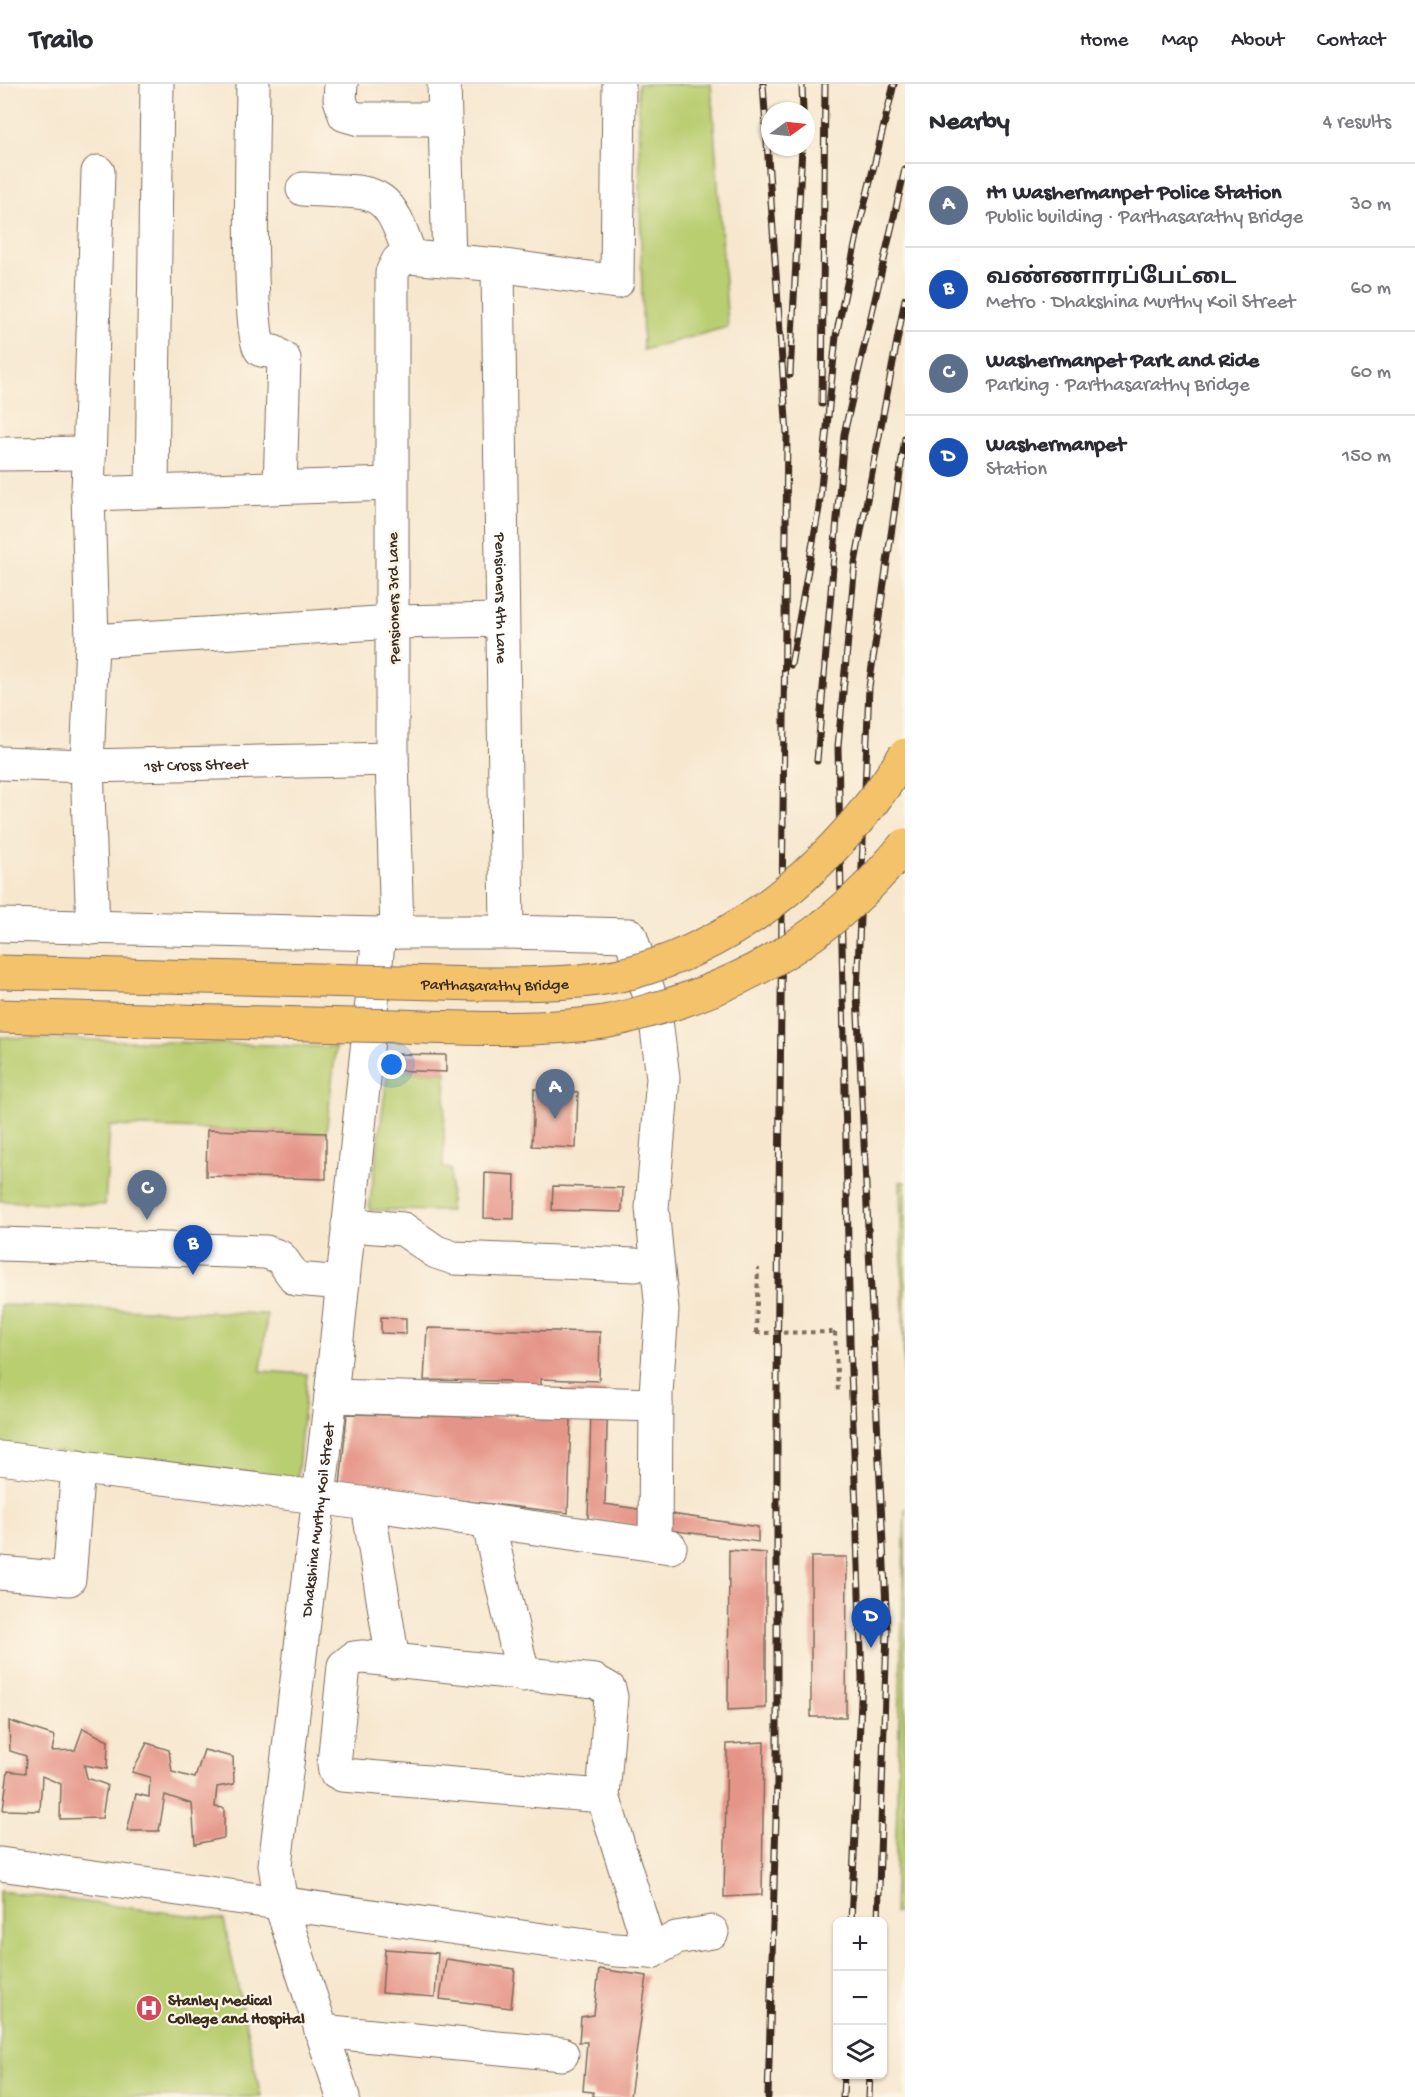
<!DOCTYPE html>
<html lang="en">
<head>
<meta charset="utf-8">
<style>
  :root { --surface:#fff; --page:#f2f2f3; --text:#2b2b33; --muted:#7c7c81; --line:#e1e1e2; --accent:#7c3aed }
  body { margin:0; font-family:"Gochi Hand","Noto Sans Tamil",sans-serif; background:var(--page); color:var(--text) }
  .controls { position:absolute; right:18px; bottom:18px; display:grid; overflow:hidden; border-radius:9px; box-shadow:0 2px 4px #0004 }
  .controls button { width:54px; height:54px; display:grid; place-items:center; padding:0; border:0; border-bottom:2px solid var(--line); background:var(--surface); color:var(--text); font:30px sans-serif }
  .compass { position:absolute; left:761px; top:18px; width:54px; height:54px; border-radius:50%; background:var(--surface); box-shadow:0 2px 4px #0004; rotate:75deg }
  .you { position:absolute; left:392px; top:981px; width:21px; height:21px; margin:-15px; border:4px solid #fff; border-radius:50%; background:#1a73e8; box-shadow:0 0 0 9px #1a73e833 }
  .badge { display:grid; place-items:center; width:39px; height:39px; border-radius:50%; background:var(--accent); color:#fff; font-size:20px; font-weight:700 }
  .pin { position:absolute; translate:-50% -50px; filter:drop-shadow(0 2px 3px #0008) }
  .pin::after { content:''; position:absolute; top:32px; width:21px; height:18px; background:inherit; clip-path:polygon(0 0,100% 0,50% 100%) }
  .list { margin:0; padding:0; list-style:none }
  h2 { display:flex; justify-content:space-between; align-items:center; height:78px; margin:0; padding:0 24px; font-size:26px }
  h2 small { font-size:20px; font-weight:400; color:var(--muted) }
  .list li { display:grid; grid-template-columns:39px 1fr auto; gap:18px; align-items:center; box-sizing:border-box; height:84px; padding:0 24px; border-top:2px solid var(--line) }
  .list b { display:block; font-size:22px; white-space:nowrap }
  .list p { margin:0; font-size:20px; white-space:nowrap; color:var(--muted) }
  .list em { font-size:20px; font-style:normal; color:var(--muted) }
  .icon { flex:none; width:33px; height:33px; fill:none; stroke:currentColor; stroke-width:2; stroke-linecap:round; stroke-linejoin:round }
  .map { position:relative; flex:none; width:905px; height:2013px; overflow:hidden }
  header { display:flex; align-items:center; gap:36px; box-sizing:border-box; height:84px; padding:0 30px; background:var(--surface); border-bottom:2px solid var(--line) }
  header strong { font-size:28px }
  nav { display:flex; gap:33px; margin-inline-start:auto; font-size:21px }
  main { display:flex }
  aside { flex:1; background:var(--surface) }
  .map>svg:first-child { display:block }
</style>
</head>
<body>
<header>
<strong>Trailo</strong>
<nav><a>Home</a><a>Map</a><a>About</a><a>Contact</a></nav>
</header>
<main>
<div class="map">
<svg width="905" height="2013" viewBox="0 0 905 2013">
  <rect width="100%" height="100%" fill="#fcf5e5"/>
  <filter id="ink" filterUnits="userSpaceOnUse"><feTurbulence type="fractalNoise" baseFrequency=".0167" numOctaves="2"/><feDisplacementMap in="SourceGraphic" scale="12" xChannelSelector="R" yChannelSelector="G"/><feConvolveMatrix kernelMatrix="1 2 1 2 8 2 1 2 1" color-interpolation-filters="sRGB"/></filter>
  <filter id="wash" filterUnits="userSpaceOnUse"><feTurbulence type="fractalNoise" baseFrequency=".008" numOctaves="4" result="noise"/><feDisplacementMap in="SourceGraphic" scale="24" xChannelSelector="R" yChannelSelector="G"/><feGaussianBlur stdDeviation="1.35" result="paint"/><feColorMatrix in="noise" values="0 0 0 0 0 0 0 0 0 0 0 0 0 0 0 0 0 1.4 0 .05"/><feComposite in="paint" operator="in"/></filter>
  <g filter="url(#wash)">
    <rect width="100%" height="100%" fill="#f7e7cf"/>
    <path fill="#b9cd71" stroke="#7a7c48" stroke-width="1.5" d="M638 0H711L728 243 643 266Z
      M0 953 336 963 326 1049 110 1042 105 1121 0 1117Z
      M388 986 446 988 443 1084 451 1085 450 1127 369 1126Z
      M900 1098H905V1330Z
      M0 1221 267 1230 261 1287 307 1290 297 1397 0 1361Z
      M905 1423V1829H894Z
      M0 1807 224 1836 261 2013H0Z"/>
    <g id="blocks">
      <path fill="#e59488" d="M390 970 446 971V988L388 986Z
        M534 1005 578 1008 576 1064 532 1062Z
        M207 1046 326 1049V1095L206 1092Z
        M485 1089 515 1091 514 1135 484 1134Z
        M553 1102 623 1104 622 1128 552 1126Z
        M381 1233 406 1234V1250L381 1249Z
        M427 1244 600 1248 599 1297 541 1295V1305L608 1307 605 1420 758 1443V1458L588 1435 591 1326 508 1323 509 1297 424 1296Z
        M347 1330 571 1335 568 1429 340 1402Z
        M729 1466 766 1469V1624L728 1626Z
        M811 1473H847L846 1633H811Z
        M9 1637 55 1652 52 1667 75 1666 83 1644 108 1657 107 1685 84 1681 87 1694 107 1701 102 1734 60 1735 61 1700 42 1692 40 1727 3 1726 8 1687 25 1689 26 1672 10 1667Z
        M764 1658 762 1811 724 1813 727 1660Z
        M147 1659 169 1666 172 1688 195 1694 204 1666 233 1673 234 1700 217 1703 215 1723 224 1724V1754L195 1760 192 1720 165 1711 159 1747H127L136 1710 149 1713 150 1693 132 1688Z
        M385 1865 438 1869 435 1913 382 1909Z
        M446 1875 515 1885 511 1924 440 1915Z
        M599 1885 647 1892 630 2013H593V2008L583 2007 587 1958H579L581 1933 594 1931Z"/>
    </g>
  </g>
  <g filter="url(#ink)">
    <use href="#blocks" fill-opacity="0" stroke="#7d6c5c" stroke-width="1.5"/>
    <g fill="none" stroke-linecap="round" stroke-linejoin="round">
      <defs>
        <g id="minor">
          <path d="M253 0C253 34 246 253 261 266L274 268 284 275 280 403"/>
          <path d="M341 0 340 15 345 31 359 35H444"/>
          <path d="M444 0 449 177"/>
          <path d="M303 105C374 110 387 97 410 173"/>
          <path id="s1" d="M498 181 507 848"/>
          <path d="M0 370 88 369"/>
          <path d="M152 408 157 0"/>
          <path d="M88 410 98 88"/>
          <path d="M92 557 393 538 501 536"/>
          <path id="s2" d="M0 679 87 682 392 675"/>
          <path d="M0 841 379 850 397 848H507L630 851 655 928 663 994 652 1124 662 1226 656 1309 655 1461"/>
          <path d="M93 844 87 682 92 557 88 410 390 400"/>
          <path d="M397 848 392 675V189L398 177 410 173 498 181 617 198 619 0"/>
          <path d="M348 1141 403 1145 436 1168 454 1174 635 1181"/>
          <path d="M0 1160 266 1168 280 1173 296 1195 343 1199"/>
          <path d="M331 1312 656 1321"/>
          <path d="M0 1374 318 1413 670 1463"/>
          <path d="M368 1421 393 1577"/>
          <path d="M488 1437 523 1591"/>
          <path d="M0 1489 69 1495 78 1383"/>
          <path d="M603 1712 342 1691 335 1687 334 1680 344 1582 354 1574 363 1573 595 1597 609 1605 611 1613 603 1712 651 1868"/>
          <path d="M0 1780 615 1866 651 1868 676 1854 712 1848"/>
          <path d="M321 1947 562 1970"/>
          <path id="s3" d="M343 2013 281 1821 275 1781 331 1312 379 850"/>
        </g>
      </defs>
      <use href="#minor" stroke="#7d6c5c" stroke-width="35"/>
      <path stroke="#7d6c5c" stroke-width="4" stroke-dasharray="4.5 4.5" stroke-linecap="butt" d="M835 1248 838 1308
        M756 1249 758 1184"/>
      <use href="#minor" stroke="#fff" stroke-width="33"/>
      <defs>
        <path id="rail" d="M763 0 787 350 777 1302V1699L768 2013
          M802 0 803 27
          M790 291 802 63
          M822 320 825 0
          M791 581 819 424 836 252 858 147 894 0
          M817 677 844 350 905 85
          M851 1838 862 1594 850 1257 838 662 855 479 905 215
          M878 1838 887 1545 857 911 869 603 905 354
          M843 2013 844 1990
          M869 2013 870 1990"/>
      </defs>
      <use href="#rail" stroke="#3b2a1e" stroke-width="7"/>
      <use href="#rail" stroke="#fcf5e5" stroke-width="4.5" stroke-dasharray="14" stroke-linecap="butt"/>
      <defs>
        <g id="major-bridge">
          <path id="s4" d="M0 888 479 900C530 900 583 901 633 888 749 856 842 771 905 671"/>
          <path d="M0 932C118 935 235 939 353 941 435 942 522 950 604 938 626 934 647 927 669 921 767 890 840 841 905 761"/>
        </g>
      </defs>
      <use href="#major-bridge" stroke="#7d6c5c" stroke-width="35" stroke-linecap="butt"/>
      <path stroke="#7d6c5c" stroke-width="4" stroke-dasharray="4.5 4.5" stroke-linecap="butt" d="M756 1249 835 1248"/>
      <use href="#major-bridge" stroke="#f3c26a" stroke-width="33"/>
    </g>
  </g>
  <defs>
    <symbol id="hospital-disc" viewBox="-11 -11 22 22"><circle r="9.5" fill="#d1495b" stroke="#fcf5e5"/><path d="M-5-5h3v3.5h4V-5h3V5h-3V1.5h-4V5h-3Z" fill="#fff"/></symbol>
  </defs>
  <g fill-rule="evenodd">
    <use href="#hospital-disc" x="134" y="1909" width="30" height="30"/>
  </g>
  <g text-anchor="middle" stroke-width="4.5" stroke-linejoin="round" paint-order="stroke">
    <g font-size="16" fill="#3b2a1e" stroke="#fcf5e5">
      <text transform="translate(392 514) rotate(-91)" y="6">Pensioners 3rd Lane</text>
      <text dy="6" stroke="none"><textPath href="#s1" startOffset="333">Pensioners 4th Lane</textPath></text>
      <text dy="6" stroke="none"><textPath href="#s2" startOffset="196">1st Cross Street</textPath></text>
      <text dy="6" stroke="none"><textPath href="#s4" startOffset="495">Parthasarathy Bridge</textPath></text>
      <text dy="6" stroke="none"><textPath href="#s3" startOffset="590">Dhakshina Murthy Koil Street</textPath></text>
    </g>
    <g font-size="16" font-weight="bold" fill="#3b2a1e" stroke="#fcf5e5" text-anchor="start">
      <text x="168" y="1921">Stanley Medical<tspan x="168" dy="18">College and Hospital</tspan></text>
    </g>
  </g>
</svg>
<div class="controls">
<button>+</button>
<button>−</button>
<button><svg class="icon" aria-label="layers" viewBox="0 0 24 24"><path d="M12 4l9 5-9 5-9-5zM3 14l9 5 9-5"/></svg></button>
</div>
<svg class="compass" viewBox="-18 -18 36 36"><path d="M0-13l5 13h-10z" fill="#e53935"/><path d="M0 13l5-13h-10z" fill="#7c7c81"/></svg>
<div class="you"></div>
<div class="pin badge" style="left:555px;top:1035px;background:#5c6f8a">A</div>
<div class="pin badge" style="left:193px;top:1191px;background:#1a4fb4">B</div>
<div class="pin badge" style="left:147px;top:1136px;background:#5c6f8a">C</div>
<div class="pin badge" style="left:871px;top:1564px;background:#1a4fb4">D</div>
</div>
<aside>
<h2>Nearby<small>4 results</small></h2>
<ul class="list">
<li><span class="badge" style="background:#5c6f8a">A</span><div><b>H1 Washermanpet Police Station</b><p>Public building · Parthasarathy Bridge</p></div><em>30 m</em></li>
<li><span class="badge" style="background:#1a4fb4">B</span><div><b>வண்ணாரப்பேட்டை</b><p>Metro · Dhakshina Murthy Koil Street</p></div><em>60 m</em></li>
<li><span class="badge" style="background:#5c6f8a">C</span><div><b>Washermanpet Park and Ride</b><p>Parking · Parthasarathy Bridge</p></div><em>60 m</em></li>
<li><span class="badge" style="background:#1a4fb4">D</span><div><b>Washermanpet</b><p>Station</p></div><em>150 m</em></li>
</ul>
</aside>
</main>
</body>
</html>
